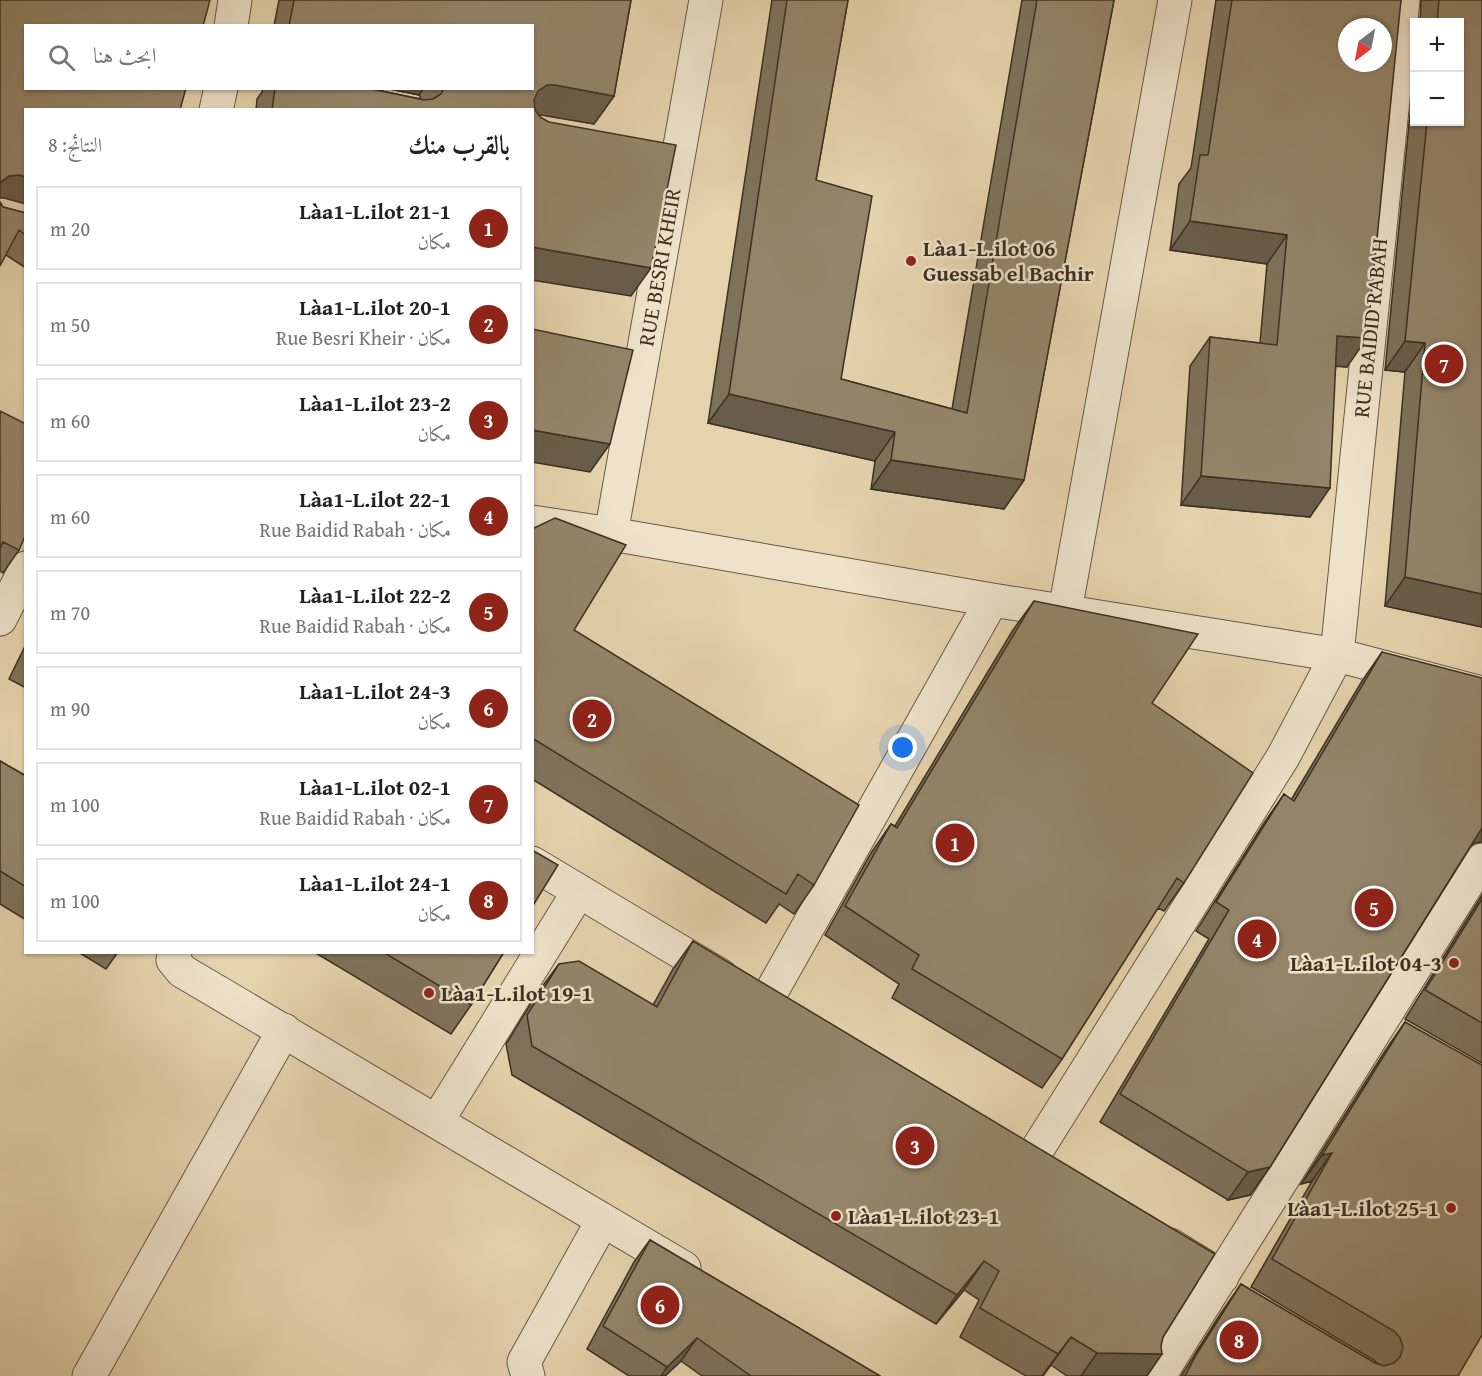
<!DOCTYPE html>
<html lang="ar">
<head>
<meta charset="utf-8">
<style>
  :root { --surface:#fff; --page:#f6f6f6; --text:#202124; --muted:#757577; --line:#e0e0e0; --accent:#8f2418 }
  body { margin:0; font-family:"Gentium Book Plus",Amiri,serif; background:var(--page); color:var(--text); direction:rtl }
  .controls { position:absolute; right:18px; top:18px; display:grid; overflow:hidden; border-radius:0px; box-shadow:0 2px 4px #0004 }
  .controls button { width:54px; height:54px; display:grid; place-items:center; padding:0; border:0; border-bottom:2px solid var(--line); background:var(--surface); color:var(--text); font:30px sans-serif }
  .compass { position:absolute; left:1338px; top:18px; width:54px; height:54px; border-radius:50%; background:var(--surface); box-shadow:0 2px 4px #0004; rotate:212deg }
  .you { position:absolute; left:903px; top:748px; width:21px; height:21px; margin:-15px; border:4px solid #fff; border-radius:50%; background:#1a73e8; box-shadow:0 0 0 9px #1a73e833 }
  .badge { display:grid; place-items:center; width:39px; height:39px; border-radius:50%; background:var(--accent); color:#fff; font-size:20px; font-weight:700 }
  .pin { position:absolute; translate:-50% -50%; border:3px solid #fff; box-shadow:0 2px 6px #0006 }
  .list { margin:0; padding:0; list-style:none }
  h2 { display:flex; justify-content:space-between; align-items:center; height:78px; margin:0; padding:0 24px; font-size:26px }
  h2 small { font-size:20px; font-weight:400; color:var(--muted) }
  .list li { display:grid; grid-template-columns:39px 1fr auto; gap:18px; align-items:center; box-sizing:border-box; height:84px; margin:0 12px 12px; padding:0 12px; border:2px solid var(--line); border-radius:0px }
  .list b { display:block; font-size:22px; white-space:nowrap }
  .list p { margin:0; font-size:20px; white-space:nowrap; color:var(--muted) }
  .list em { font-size:20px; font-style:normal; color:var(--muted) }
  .icon { flex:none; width:33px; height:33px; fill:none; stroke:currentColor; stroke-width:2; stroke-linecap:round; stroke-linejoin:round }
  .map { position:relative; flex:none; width:1482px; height:1376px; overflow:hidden; direction:ltr }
  .search { position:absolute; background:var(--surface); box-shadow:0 2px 4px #0004; left:24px; top:24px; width:510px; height:66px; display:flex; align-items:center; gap:15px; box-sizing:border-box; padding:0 21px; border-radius:0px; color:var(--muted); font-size:22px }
  .panel { position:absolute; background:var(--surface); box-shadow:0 2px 4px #0004; left:24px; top:108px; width:510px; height:846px; border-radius:0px; direction:rtl }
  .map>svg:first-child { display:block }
</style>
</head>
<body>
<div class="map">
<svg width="1482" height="1376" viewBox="0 0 1482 1376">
  <rect width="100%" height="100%" fill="#e5d3ad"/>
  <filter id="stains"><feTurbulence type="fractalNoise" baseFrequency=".00333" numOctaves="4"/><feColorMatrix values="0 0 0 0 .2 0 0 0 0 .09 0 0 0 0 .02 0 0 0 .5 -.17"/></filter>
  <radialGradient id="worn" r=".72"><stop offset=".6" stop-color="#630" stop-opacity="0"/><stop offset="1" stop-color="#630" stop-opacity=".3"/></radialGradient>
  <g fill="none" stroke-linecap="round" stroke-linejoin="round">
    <defs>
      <path id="street" d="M231 26 235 0
        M216 110 221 88
        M532 522 611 534 992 600 1337 655 1482 693
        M611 534 706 0
        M1065 611 1175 0
        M0 619 26 568
        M532 863 721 976
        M175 952 173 960 182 971 684 1268
        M765 1003 992 600
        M437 1121 579 891
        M1030 1161 1283 757 1337 655 1403 0
        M1170 1245 1222 1277
        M89 1376 284 1030
        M528 1376 524 1362 603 1220
        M1159 1376 1482 860"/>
    </defs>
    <use href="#street" stroke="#665945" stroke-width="35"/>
    <use href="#street" stroke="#eee2ca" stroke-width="33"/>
  </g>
  <path fill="#7f725b" stroke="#3c3022" stroke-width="1.5" d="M279 0H631L614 96 594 124 538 114 631 296 532 110H256L257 99 262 92 263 88H367L421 99 419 95 385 88H532V26H274Z
    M772 0H848L816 180 841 379 952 409 1022 0H1114L1024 480 1004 509 871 489 875 461 708 423Z
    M1216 0H1401L1347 367 1336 366 1310 517 1181 505 1190 366 1210 337 1260 343 1267 264 1170 250 1179 184 1191 168Z
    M1421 0H1482V627L1385 606 1405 372 1385 370 1414 73V122H1460V22H1420Z
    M3 207 26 213V268L6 255Z
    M0 411 19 550 3 573 0 571Z
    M532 529 574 630 814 885 794 914 779 904 766 923 532 779Z
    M1034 601 1152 703 1184 883 1164 911 1158 908 1062 1059 1042 1088 892 998 899 984 825 935 871 853 891 824 895 826 1013 630Z
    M26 644V688L9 679Z
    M1382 652 1474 843 1471 846 1270 1167 1250 1195 1228 1200 1100 1122 1209 939 1196 931 1264 823 1284 794 1291 800 1362 681Z
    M0 761 26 776V920L0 904Z
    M1482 895V1063L1405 1019Z
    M693 941 1163 1337 1147 1376H1067L1051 1365 1043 1376H1026L960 1337 979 1300 964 1290 936 1324 512 1075 506 1044 538 992 559 964 653 1005 673 969Z
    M78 952H118L106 969Z
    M314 952H504L471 1005 451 1034Z
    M1405 1022 1458 1376H1181L1221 1313 1241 1284 1375 1363 1378 1364 1374 1360 1251 1287 1312 1181 1301 1184 1385 1051Z
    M650 1240 880 1376H702L681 1361 665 1376H629L587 1349 634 1262Z"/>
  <path fill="#685d4a" stroke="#3c3022" stroke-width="1.5" d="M547 85H555L614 96 594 124 535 114 525 110 538 91Z
    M385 88H424L419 95Z
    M19 175 26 177V204L4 198H0V184L1 182 9 176Z
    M1190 221 1287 235 1267 264 1170 250Z
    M532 247 651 268 631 296 532 280Z
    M1337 336 1367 338 1347 367 1317 365Z
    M1405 341 1425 343 1405 372 1385 370Z
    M729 394 895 432 875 461 708 423Z
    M532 430 610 444 590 472 532 462Z
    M891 460 1024 480 1004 509 871 489Z
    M1201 476 1330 488 1310 517 1181 505Z
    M1405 577 1482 594V627L1385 606Z
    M1482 827V842L1474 843 1466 850Z
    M1332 1153 1312 1181 1301 1184 1322 1155Z
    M1270 1167 1250 1195 1228 1200 1248 1172Z
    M984 1261 964 1290 936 1324 957 1295Z
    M1071 1337 1051 1365 1042 1376 1058 1354Z
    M697 1338 681 1361 665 1376H661L667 1367Z
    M1097 1353 1162 1354 1147 1376H1081Z"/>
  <path fill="#94856a" stroke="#3c3022" stroke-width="1.5" fill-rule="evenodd" d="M0 0H210L203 26H26V88H186L180 110H26V177L19 175 9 176 1 182 0 185Z
    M294 0H631L614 96 555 85H547L538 91 534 100 535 110 540 117 549 122 676 145 651 268 532 247V110H272L275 88H367L424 100 433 99 441 94 444 88H532V26H289Z
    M787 0H848L816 180 872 196 841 379 967 413 1037 0H1114L1024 480 891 460 895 432 729 394Z
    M1232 0H1401L1367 338 1337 336 1330 488 1201 476 1210 337 1277 345 1287 235 1190 221 1200 155H1208ZM1347 27H1383V63H1347Z
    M1439 0H1482V594L1405 577 1425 343 1405 341 1427 122H1460V22H1437Z
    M0 202 3 207 26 213V235L19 230 0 266Z
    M532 329 633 350 610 444 532 430Z
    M0 411 26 424V534L19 550 3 542 0 548Z
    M555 518 626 545 574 630 859 805 814 885 798 874 786 894 532 738V529Z
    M1034 601 1198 634 1152 703 1253 773 1184 883 1177 878 1062 1059 912 969 919 955 845 906 891 824 897 828Z
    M1382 652 1482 678V828L1270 1167 1248 1172 1120 1094 1229 910 1216 902 1284 794 1294 801Z
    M0 761 26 776V887L0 871Z
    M532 850 558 865 532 907Z
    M1482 899V1023L1425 990Z
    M693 941 1215 1254 1163 1337 1161 1346 1162 1354 1097 1353 1071 1337 1058 1354 980 1308 999 1271 984 1261 957 1295 532 1046 527 1015 559 964 579 961 657 1007Z
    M383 952H504L471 1005Z
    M1405 1022 1482 1065V1335L1458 1376H1185L1196 1355 1241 1284 1375 1363 1384 1366 1394 1363 1400 1357 1403 1347 1400 1338 1394 1331 1272 1259 1332 1153 1322 1155Z
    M650 1240 880 1376H751L697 1338 667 1367 603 1326Z"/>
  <g fill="#8f2418" stroke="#eee2ca" stroke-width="2">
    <circle cx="911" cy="261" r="6"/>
    <circle cx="1454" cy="963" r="6"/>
    <circle cx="429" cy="993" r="6"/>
    <circle cx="1451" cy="1208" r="6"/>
    <circle cx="836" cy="1216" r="6"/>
  </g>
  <g text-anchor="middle" stroke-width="5" stroke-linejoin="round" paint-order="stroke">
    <g font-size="22" font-weight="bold" fill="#3c3022" stroke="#eee2ca" text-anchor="start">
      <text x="923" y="256">Làa1-L.ilot 06<tspan x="923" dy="25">Guessab el Bachir</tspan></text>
      <text x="1442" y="971" text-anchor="end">Làa1-L.ilot 04-3</text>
      <text x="441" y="1001">Làa1-L.ilot 19-1</text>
      <text x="1439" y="1216" text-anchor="end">Làa1-L.ilot 25-1</text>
      <text x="848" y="1224">Làa1-L.ilot 23-1</text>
    </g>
    <g font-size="22" fill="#3c3022" stroke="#eee2ca">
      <text transform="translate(659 267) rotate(-80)" y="8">RUE BESRI KHEIR</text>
      <text transform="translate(1370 328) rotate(-84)" y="8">RUE BAIDID RABAH</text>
    </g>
  </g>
  <rect width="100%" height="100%" filter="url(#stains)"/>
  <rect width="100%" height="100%" fill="url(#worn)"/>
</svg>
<div class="controls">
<button>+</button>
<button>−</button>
</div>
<svg class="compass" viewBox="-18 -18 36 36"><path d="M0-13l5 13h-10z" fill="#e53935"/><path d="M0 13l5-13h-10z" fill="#757577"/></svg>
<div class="you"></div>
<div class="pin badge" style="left:955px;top:843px">1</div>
<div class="pin badge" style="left:592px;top:719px">2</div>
<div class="pin badge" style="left:915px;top:1146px">3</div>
<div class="pin badge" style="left:1257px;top:939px">4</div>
<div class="pin badge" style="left:1374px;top:908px">5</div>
<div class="pin badge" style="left:660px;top:1305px">6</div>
<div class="pin badge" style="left:1444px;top:364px">7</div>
<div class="pin badge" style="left:1239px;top:1340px">8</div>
<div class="search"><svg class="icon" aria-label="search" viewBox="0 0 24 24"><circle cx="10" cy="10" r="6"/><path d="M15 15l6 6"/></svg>ابحث هنا</div>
<section class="panel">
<h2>بالقرب منك<small>النتائج: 8</small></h2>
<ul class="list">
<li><span class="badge">1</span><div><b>Làa1-L.ilot 21-1</b><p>مكان</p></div><em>20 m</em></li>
<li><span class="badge">2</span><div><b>Làa1-L.ilot 20-1</b><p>مكان · Rue Besri Kheir</p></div><em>50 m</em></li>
<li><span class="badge">3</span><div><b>Làa1-L.ilot 23-2</b><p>مكان</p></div><em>60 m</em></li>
<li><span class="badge">4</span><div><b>Làa1-L.ilot 22-1</b><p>مكان · Rue Baidid Rabah</p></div><em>60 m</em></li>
<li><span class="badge">5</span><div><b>Làa1-L.ilot 22-2</b><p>مكان · Rue Baidid Rabah</p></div><em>70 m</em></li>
<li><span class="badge">6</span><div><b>Làa1-L.ilot 24-3</b><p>مكان</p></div><em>90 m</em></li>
<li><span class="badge">7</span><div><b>Làa1-L.ilot 02-1</b><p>مكان · Rue Baidid Rabah</p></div><em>100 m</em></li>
<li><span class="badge">8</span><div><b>Làa1-L.ilot 24-1</b><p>مكان</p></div><em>100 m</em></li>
</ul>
</section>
</div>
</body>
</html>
